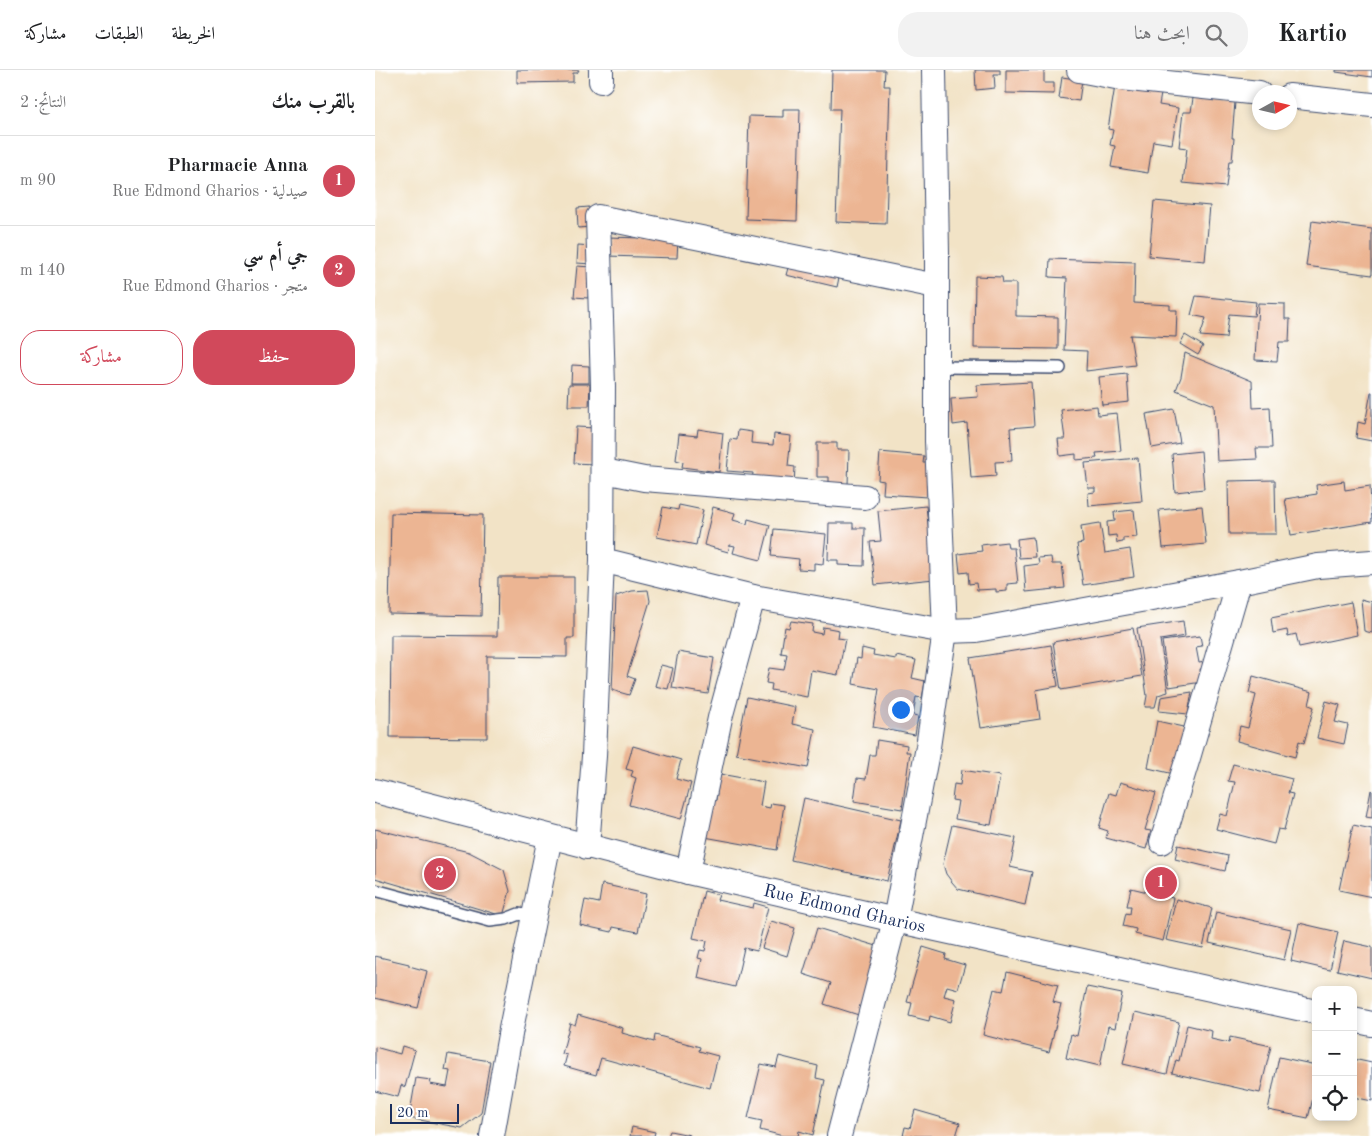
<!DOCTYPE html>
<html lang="ar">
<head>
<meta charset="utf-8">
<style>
  :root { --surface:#fff; --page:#f2f2f2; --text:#202124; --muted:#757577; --line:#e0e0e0; --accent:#d1495b }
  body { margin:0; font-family:"Old Standard TT",Amiri,serif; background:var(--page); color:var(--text); direction:rtl }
  .controls { position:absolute; right:15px; bottom:15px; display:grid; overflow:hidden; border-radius:10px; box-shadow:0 2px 8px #0003 }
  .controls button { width:45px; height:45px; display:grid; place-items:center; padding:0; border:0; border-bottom:1px solid var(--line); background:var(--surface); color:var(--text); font:25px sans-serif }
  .compass { position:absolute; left:877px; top:15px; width:45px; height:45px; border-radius:50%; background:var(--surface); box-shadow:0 2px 8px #0003; rotate:82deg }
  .scale { position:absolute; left:15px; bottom:12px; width:69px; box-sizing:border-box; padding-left:5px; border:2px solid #1b2f5e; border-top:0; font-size:14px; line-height:18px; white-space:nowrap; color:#1b2f5e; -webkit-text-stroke:4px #fff; paint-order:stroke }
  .you { position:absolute; left:525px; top:639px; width:18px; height:18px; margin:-12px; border:4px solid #fff; border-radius:50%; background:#1a73e8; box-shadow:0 0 0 8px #1a73e833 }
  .badge { display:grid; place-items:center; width:32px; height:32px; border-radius:50%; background:var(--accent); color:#fff; font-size:16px; font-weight:700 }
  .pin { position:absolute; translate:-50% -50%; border:2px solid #fff; box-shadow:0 1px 5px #0006 }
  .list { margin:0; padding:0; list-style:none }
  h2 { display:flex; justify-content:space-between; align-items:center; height:65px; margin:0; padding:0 20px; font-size:21px }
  h2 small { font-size:16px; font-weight:400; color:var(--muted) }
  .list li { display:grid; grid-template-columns:32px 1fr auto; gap:15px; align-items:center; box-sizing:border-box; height:90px; padding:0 20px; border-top:1px solid var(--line) }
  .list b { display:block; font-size:19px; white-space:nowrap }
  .list p { margin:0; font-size:16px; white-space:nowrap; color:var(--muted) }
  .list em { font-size:16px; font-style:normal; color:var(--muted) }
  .actions { display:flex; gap:10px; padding:15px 20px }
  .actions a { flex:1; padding:11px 0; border:1px solid var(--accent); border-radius:20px; text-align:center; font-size:18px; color:var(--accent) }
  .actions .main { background:var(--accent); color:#fff }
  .icon { flex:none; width:28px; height:28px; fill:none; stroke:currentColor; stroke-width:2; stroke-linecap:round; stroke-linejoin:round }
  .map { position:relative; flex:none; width:997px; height:1066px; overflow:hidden; direction:ltr }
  header { display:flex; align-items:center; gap:30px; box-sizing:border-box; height:70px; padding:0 25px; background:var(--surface); border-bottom:1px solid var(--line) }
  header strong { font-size:24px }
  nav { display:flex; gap:28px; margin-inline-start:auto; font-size:18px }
  .search { width:350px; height:45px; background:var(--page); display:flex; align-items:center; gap:12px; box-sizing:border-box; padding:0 18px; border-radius:20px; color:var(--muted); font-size:19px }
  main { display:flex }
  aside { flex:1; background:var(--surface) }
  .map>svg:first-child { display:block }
</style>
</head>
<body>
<header>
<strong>Kartio</strong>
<div class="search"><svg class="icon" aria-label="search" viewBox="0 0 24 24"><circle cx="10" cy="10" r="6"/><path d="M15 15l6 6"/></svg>ابحث هنا</div>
<nav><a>الخريطة</a><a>الطبقات</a><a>مشاركة</a></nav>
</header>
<main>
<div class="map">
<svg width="997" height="1066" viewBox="0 0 997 1066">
  <rect width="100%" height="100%" fill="#fff"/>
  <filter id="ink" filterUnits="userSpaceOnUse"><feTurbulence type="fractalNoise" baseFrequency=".02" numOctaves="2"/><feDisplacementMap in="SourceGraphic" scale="10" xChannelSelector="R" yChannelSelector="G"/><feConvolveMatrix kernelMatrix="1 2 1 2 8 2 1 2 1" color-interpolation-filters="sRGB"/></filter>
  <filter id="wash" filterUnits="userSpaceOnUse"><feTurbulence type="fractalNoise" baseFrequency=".0096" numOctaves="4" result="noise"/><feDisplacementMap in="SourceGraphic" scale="20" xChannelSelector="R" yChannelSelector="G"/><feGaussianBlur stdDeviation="1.12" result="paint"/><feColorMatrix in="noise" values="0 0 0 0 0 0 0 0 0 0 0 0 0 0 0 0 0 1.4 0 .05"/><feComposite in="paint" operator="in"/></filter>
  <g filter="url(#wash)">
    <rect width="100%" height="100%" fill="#f2e3c6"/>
    <g id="blocks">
      <path fill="#ecb593" d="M142 0H204L202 3H198V12L142 13Z
        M457 0H510L509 16H515L511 154 461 152 465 39H456Z
        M600 0H625V4H619L620 18 601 20Z
        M631 0H669V13H679V24L631 23Z
        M961 0H997V7L961 2Z
        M687 7 707 10 704 31 684 28Z
        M740 16 786 24 784 35 803 38 797 74 778 71 773 103 736 97 740 76 735 75 738 60 733 59Z
        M818 28 860 32 857 68H859L857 91H854L851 117 808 113 812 78 804 77 808 42H816Z
        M408 39H425L422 151 371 149 374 46 408 47Z
        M779 131 835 136 830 191 774 186Z
        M214 137 215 157 203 158 202 138Z
        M937 151 997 159V205L931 196Z
        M232 167 303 169 302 188 231 186Z
        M203 175 217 176 216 194 202 193Z
        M675 189 760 192 759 233 795 235V240H802L801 267 755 265 760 295 711 301 712 281 689 280 692 208 674 207Z
        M415 191 465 203 462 217 411 205Z
        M202 196 216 197 213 228 199 227Z
        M600 206 627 207 628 213H641V246L683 247V279L599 278Z
        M821 226 881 232 879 246 854 244 851 268 825 266 831 248 816 245Z
        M883 233 910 234V249H915L914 272H904L902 291 880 290Z
        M810 265 828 276 823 285 805 274Z
        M810 283 877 311 878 338 895 337 897 378H881L882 389 842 391 839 335 801 320 806 307Z
        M197 295 214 296V313H196Z
        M752 304 754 332 727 335 724 307Z
        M656 312 659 356 635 358 637 391 620 392 621 406 596 408 592 353 578 355 576 329 603 327 602 315Z
        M194 314H215L214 336H193Z
        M996 322H997V371L981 368 983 352 990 354Z
        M722 336 723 345 742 343 746 381 721 383 722 388 701 390V384L685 386 683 369H690L686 340Z
        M799 339 805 373 777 378 771 344Z
        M201 357 221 358 219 394 199 393Z
        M323 359 348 363 344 402 307 397 308 392 301 390 304 364 322 366Z
        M363 360 377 362 376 373 398 375 399 364 416 366 413 396 420 397 419 415 377 411 378 403 352 401 355 369 362 370Z
        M442 373H462V380H474L473 415H454V407H442Z
        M826 381 829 419 800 422 797 384Z
        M505 382 549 386 548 393H553L552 427 508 424 509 411 503 410Z
        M763 388 767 431 714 436 713 423 720 422V418H713L710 393Z
        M900 410 901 464H854L853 411Z
        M969 411 970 420 995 416 997 452 916 465 910 429 942 424 941 415Z
        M304 435 328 440 321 475 282 467 288 437 303 440Z
        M551 436 559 509 500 515 495 472 506 471 503 441Z
        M827 436 831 474 788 478 784 440Z
        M338 437 360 443 358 450 372 454 373 449 395 455 386 490 358 483 360 476 355 475 353 482 329 475Z
        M759 440 762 467 748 468V472L742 473 741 465 733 466 732 452 740 451 739 442Z
        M16 443 108 445 106 546 14 544Z
        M454 453H478V458H490L489 496 463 495V490H453Z
        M725 453 730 483 755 479 759 507 708 515 702 474 708 473 706 456Z
        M399 459 451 464 448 494 439 493V500L423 499 424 489 396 486Z
        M658 467 660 487 644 488 642 469Z
        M632 472 633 478H639L643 513 632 514V521L621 522V519L602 520 601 513 594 514 593 502 585 503 583 484 607 481 606 475Z
        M676 487 677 494H687L690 518 651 522 649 496 664 494 663 488Z
        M123 507H199V568H192V587L112 586V668L15 667 16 565 122 566Z
        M273 520 275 531 252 606 260 609 254 625 237 620 241 526 257 521Z
        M986 529 997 532V563L989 561Z
        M976 532 982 565 924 577 921 564 913 566 912 560 898 563 896 548Z
        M416 551 438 554 437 562 447 564 448 557 464 560 463 568 470 569 463 605 436 600 432 627 396 620 397 614 391 613 394 598 409 600 412 584 406 583 410 557 414 558Z
        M808 551 810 566 785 570 793 622 783 625 780 637H770L772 626 762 558Z
        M758 558 767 606 686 620 678 572Z
        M825 566 827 576 821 577 824 593 830 592V598L825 599 827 612 794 617 787 571Z
        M676 575 683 616 661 620 665 649 606 658 595 588Z
        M487 578 499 581 498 585 521 589V586L541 590 537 608 550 611 547 628 541 627 538 645 543 646 540 665 498 657 504 619 478 614 482 588 486 589Z
        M303 582 339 588 333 624 297 618Z
        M286 595 298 598 293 619 280 616Z
        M878 606 937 622 934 635 939 637 929 673 924 671 920 687 862 671 865 656 873 658 881 625 874 623Z
        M817 622 813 644 784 641 786 627Z
        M372 627 420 637 417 654 440 659 433 698 361 684Z
        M951 631 965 635 960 652 973 655 969 674 942 668Z
        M782 651 809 657 799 704 773 698Z
        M502 670 532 675 531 682H535L527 739 479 731 482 708 491 709 495 685H500Z
        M258 676 306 690 301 709 316 713 306 749 254 735 261 708 256 706 258 701 251 699Z
        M858 694 917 709 913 723 918 724 909 760 903 759 899 774 841 759 845 744 852 746 860 712 853 711Z
        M587 700 625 706 616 755 580 749 583 731 577 730 579 714 585 715Z
        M345 704 389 712 385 736 395 738 396 733 409 735 402 780 324 766 331 728 341 730Z
        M745 712 781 723 770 760 776 761 771 779 731 768 733 761 724 758 734 723 741 725Z
        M996 720 997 721V748L991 747Z
        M429 728 526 750 512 811 416 790Z
        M577 755 641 768 635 797 657 802 650 835 583 819 577 812 571 804 568 794Z
        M978 755 997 759V827L964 820Z
        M0 759 94 782 129 800 135 821 128 846 0 808Z
        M803 775 853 786 850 801 800 789Z
        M227 814 271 824 263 862 238 857 237 862 205 855 210 830 224 833Z
        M756 818 798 828 788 871 760 864 761 859 748 856 751 843 755 844 756 836H752Z
        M329 821 344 825 342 830 378 838 379 833 393 837 382 881 369 878 360 917 323 908 327 889 323 888 325 880 330 881 332 871 318 868Z
        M801 829 837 838 828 878 791 870Z
        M841 842 916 859 909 890 834 873Z
        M396 851 420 858 412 886 387 878Z
        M924 853 963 862 955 900 916 891Z
        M442 858 505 877 490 947 449 934 456 913 428 904Z
        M969 871 997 877V908L962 900Z
        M548 877 571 884 570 889 590 895 583 919 572 916 569 926 581 929 575 952 555 946 554 951 534 946 537 933 532 932Z
        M0 886 34 894V896L52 901 43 938 0 928Z
        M632 902 683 915 678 932 686 934 674 982 608 965 619 919 628 921Z
        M712 917 747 924 740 958 733 956 725 996 691 988 696 964 702 966Z
        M760 942 804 952 792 1004 748 994Z
        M203 945 248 958 247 963 279 972 280 965 325 977 324 981 343 986 335 1018 226 988 221 1005 189 996 192 985 187 984 195 953 200 955Z
        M812 955 837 961 836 969 854 973 855 967 896 976 885 1023 797 1003 801 990 804 991Z
        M27 976 40 980 30 1017 26 1015 23 1027 0 1021V977L25 984Z
        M73 984 115 991 106 1043 87 1058 34 1048 41 1008 56 1010 55 1014 72 1017 75 1001 70 1000Z
        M404 986 443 996 441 1008 450 1010 438 1065 424 1061 423 1066H408L385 1060 387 1051 373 1048 386 994 401 997Z
        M904 987 941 995V1016L933 1048 893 1040Z
        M978 989 997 993V1031L978 1027Z
        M540 1040 585 1053 581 1066H528L530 1057 535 1058Z
        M257 1057 280 1062 279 1066H255Z
        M295 1061 315 1065V1066H293Z"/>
    </g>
  </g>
  <g filter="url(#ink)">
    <use href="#blocks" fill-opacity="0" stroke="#3b4a6e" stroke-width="1"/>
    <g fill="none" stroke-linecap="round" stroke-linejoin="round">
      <defs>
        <path id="lane" d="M562 297 685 298
          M0 820 115 851 131 849 144 844 159 847"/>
        <g id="street">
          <path d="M226 0V11"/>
          <path d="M704 0 746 8 884 23"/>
          <path d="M914 26 997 35"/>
          <path d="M561 216 223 147 228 316 227 490 378 527 570 561 601 560 864 512 943 496 997 492"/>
          <path d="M229 401 269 409 490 427"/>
          <path id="s1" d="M0 721 313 802 520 850 941 942"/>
          <path d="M787 772 813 688 864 512"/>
          <path d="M212 777 219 686 227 490"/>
          <path d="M313 802 345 648 378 527"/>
          <path d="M978 950 997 954"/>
          <path d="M117 1066 136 959 175 767"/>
          <path d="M464 1066 520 850 553 677 570 561 562 371V183L559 0"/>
        </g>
      </defs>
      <use href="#lane" stroke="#3b4a6e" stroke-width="14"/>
      <use href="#street" stroke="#3b4a6e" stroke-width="26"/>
      <use href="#lane" stroke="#fff" stroke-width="11"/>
      <use href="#street" stroke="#fff" stroke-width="24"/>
    </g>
  </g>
  <g text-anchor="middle" stroke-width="5" stroke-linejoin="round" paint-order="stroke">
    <g font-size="18" fill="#1b2f5e" stroke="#fff">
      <text dy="6" stroke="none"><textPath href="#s1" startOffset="484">Rue Edmond Gharios</textPath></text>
    </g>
  </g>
</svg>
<div class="controls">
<button>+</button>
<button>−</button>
<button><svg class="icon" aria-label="locate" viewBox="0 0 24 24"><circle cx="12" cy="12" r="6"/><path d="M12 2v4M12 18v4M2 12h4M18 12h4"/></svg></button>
</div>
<svg class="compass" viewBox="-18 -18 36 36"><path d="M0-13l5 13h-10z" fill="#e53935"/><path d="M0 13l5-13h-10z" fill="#757577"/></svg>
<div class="scale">20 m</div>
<div class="you"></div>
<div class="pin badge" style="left:786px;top:813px">1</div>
<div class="pin badge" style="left:65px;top:804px">2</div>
</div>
<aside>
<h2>بالقرب منك<small>النتائج: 2</small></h2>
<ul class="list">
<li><span class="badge">1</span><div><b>Pharmacie Anna</b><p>صيدلية · Rue Edmond Gharios</p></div><em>90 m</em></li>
<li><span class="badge">2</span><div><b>جي أم سي</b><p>متجر · Rue Edmond Gharios</p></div><em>140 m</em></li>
</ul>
<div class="actions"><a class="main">حفظ</a><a>مشاركة</a></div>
</aside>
</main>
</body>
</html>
